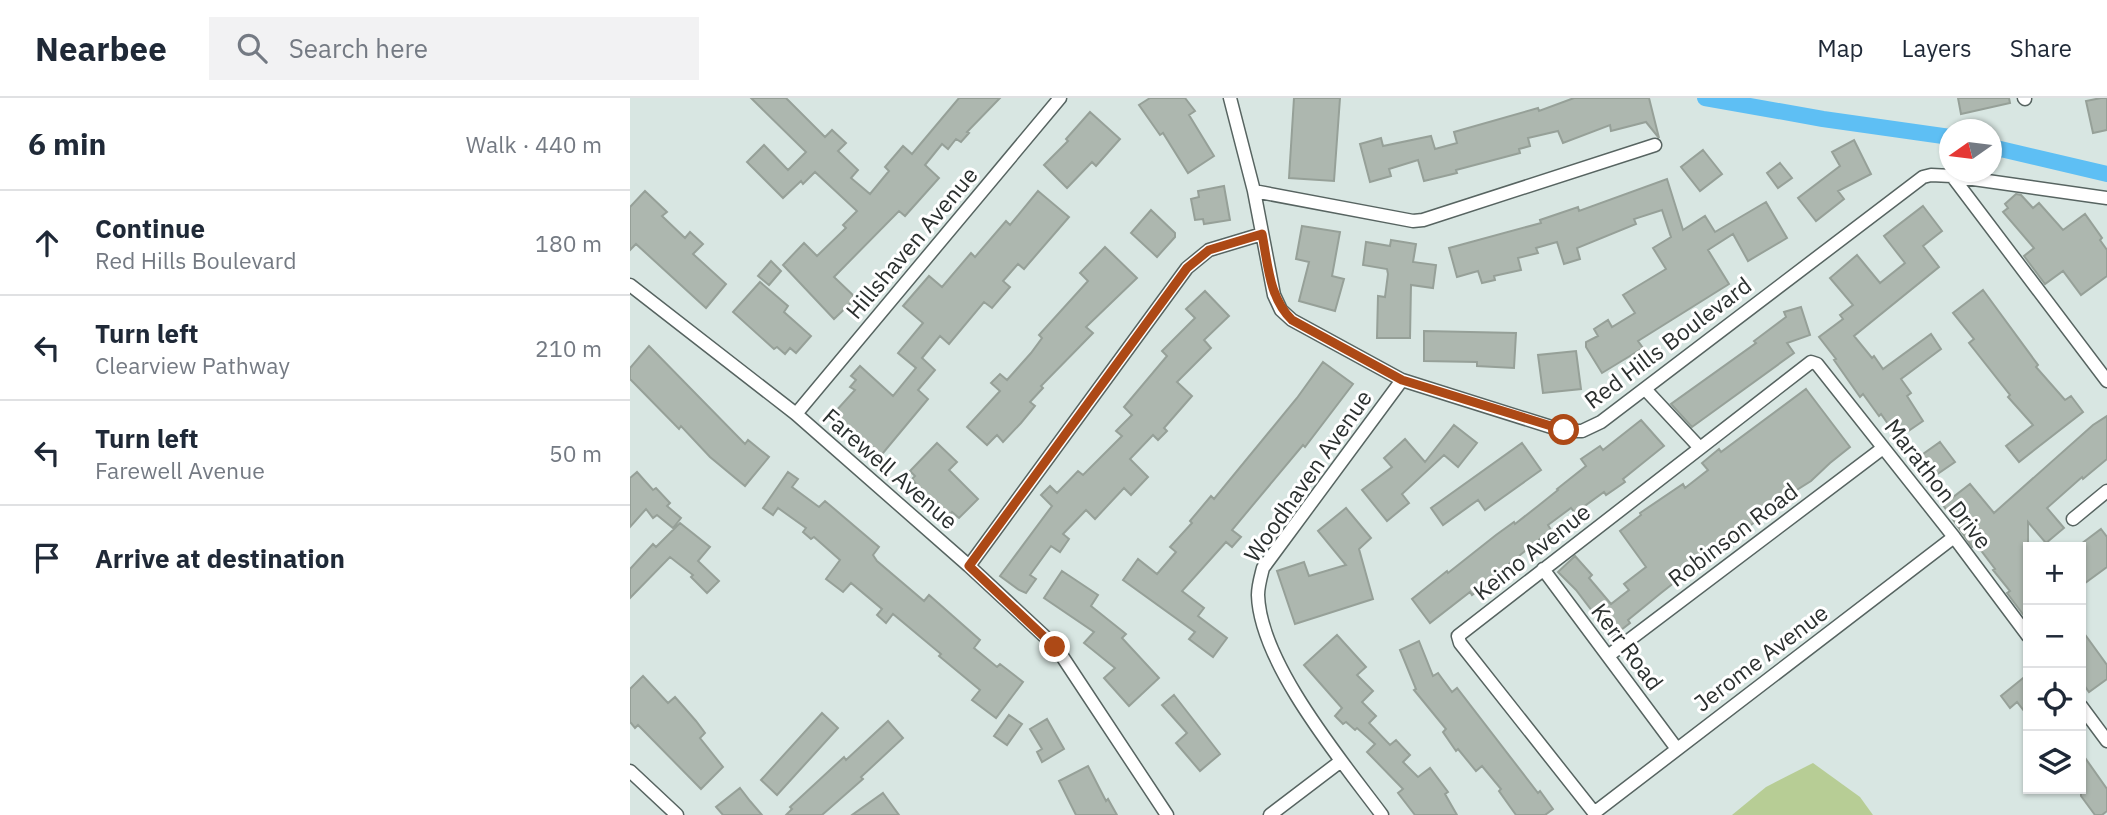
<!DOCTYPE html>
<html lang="en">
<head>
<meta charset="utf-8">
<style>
  :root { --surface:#fff; --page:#f2f2f3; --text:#1f2937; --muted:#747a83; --line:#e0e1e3 }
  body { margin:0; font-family:"IBM Plex Sans",sans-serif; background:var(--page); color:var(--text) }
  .controls { position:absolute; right:21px; bottom:21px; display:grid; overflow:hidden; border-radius:0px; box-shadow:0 2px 5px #0004 }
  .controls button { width:63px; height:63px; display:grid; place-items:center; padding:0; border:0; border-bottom:2px solid var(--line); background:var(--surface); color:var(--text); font:35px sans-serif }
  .compass { position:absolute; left:1309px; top:21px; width:63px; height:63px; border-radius:50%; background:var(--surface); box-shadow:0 2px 5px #0004; rotate:256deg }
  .stop { position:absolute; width:21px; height:21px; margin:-16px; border:5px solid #ad4916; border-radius:50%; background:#fff }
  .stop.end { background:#ad4916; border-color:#fff; box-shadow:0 2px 7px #0008 }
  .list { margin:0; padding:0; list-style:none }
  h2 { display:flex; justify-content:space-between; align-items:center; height:91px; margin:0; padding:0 28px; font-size:30px }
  h2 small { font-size:23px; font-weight:400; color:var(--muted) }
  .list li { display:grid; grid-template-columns:46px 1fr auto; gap:21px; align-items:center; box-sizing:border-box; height:105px; padding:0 28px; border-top:2px solid var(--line) }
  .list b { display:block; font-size:26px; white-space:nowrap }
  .list p { margin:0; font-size:23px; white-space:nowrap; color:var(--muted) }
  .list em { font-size:23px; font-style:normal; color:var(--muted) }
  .icon { flex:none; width:38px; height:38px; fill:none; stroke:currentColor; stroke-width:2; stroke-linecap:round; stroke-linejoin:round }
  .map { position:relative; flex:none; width:1477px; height:717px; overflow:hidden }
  header { display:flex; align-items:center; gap:42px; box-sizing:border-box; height:98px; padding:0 35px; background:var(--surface); border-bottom:2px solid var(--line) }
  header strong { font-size:33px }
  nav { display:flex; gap:38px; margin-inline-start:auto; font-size:24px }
  .search { width:490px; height:63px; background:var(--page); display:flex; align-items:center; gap:18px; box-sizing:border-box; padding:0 24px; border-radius:0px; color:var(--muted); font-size:26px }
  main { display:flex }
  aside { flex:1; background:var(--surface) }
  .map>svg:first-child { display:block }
</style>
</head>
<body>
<header>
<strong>Nearbee</strong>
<div class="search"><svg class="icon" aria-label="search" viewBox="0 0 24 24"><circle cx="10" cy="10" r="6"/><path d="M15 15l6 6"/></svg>Search here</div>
<nav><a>Map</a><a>Layers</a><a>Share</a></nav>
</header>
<main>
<aside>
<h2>6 min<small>Walk · 440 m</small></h2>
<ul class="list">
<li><svg class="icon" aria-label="ahead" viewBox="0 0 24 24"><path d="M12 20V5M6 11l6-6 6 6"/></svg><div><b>Continue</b><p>Red Hills Boulevard</p></div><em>180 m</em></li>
<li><svg class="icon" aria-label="left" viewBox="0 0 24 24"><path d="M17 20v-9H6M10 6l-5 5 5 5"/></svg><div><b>Turn left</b><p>Clearview Pathway</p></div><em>210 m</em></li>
<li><svg class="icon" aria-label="left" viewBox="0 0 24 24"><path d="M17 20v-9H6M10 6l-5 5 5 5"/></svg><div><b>Turn left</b><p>Farewell Avenue</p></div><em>50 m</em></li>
<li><svg class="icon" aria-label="arrive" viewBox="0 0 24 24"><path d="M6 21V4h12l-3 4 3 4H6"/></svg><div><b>Arrive at destination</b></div></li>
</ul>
</aside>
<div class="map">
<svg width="1477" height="717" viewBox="0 0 1477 717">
  <rect width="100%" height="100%" fill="#d8e6e2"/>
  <path fill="#b7cd95" d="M1183 665 1230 699 1243 717H1102L1136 689Z"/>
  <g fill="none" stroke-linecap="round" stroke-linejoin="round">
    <path stroke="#5ebff4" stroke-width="16" d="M1075 0 1193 21 1320 39
      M1362 49 1477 76"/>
  </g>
  <path fill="#adb7af" stroke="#96a098" stroke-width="2" d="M121 0H156L195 39 202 32 216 45 208 53 228 72 221 80 240 96 259 73 255 69 273 48 282 56 329 0H370L337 34 339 35 331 44 326 41 318 51 312 46 295 67 309 80 275 118 269 113 204 179 226 200 204 221 153 167 174 145 187 158 216 130 213 127 227 113 185 74 173 86 171 83 153 100 117 64 134 47 158 72 176 54Z
    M520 0H555L565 13 559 17 584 58 558 75 533 35 530 37 509 7Z
    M664 0H710L704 83 659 80Z
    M944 0H1019L1029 40 1016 24 981 33 980 27 933 45 928 33 898 40 900 48 889 51 890 55 826 72 827 75 794 83 788 62 759 71 761 78 740 84 730 46 751 40 753 48 801 38 805 51 827 45 824 34 908 10 909 13Z
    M1328 0H1379L1380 5 1331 16Z
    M1471 0H1477V32L1463 35 1456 3Z
    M460 14 490 41 466 68 462 64 437 90 414 67 438 43 436 41Z
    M1224 42 1241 76 1208 93 1214 101 1186 123 1168 100 1210 68 1202 54Z
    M1073 52 1092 76 1070 93 1051 69Z
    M1150 65 1162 80 1148 90 1137 75Z
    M1037 81 1053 132 1075 118 1085 134 1136 104 1157 140 1118 163 1103 136 1078 152 1099 186 1008 243 1013 250 972 275 956 249V244L968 238 964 231 978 222 982 229 1005 215 993 197 1036 171 1023 150 1041 139 1032 112 1004 121 1006 126 947 150 950 161 934 166 927 144 906 150 908 155 888 160 891 172 864 178 865 182 852 185 848 173 827 179 819 150 911 125 910 122 948 109 949 113Z
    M594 88 600 122 574 126 573 121 565 122 561 101 569 99 568 93Z
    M15 93 37 114 32 118 55 140 60 134 73 146 63 156 96 186 76 210 6 146 0 152V109Z
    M408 93 439 119 394 171 388 166 373 183 380 189 362 210 354 204 319 246 310 238 292 260 305 272 288 292 298 301 248 361 208 324 211 320 205 314 225 292 220 289 226 282 221 278 230 268 263 298 286 270 268 255 293 225 273 208 299 178 312 189 341 155 345 159 376 123 380 127Z
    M1386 96 1391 97 1403 110 1409 105 1433 132 1455 116 1472 140 1470 142 1477 152V178L1451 197 1433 173 1415 186 1394 158 1404 150 1373 114 1378 110 1375 106Z
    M1293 108 1312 133 1293 148 1309 169 1224 238 1242 260 1244 258 1253 271 1301 236 1311 251 1271 281 1281 295 1277 298 1293 323 1268 340 1251 316 1249 318 1233 296 1230 299 1204 262 1206 261 1189 239 1213 221 1210 217 1223 207 1200 180 1227 157 1250 185 1275 165 1254 138Z
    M521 112 545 135V139L527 159 501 135Z
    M672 128 710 134 702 178 714 181 705 213 669 203 679 164 666 161Z
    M761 142 786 146 783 164 806 167 803 190 781 187 780 240H747L748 198 755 199 758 176 757 171 733 167 736 144 760 148Z
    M475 149 507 180 456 229 463 235 411 288 413 290 400 304 405 308 391 325 373 344 367 337 357 347 337 329 370 293 361 285 370 276 377 282 401 255 412 240 409 237 458 183 450 175Z
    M141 163 151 173 139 187 128 178Z
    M130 184 158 208 154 214 181 238 166 255 160 250 155 256 147 249 144 251 103 214Z
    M1353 192 1408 267 1406 269 1435 302 1441 298 1453 314 1389 364 1376 348 1403 327 1378 299 1380 297 1339 245 1344 241 1323 215Z
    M575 193 599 218 574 242 581 250 547 284 562 298 534 330 537 333 528 342 523 337 500 361 518 379 501 397 494 390 465 421 456 412 433 436 439 441 430 454 421 448 400 477 406 481 396 495 389 492 370 478 422 408 411 397 420 388 427 395 448 373 453 377 492 338 486 333 502 317 494 309 537 258 532 253 565 220 556 211Z
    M1171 209 1180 237 1157 245 1164 255 1062 329 1041 306 1126 245 1124 243 1156 219 1154 214Z
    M794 233 886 235 884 270 847 268V264L794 263Z
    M19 248 115 346 118 342 139 359 115 388 80 359 51 328 49 331 0 281V270Z
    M946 253 951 291 913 295 908 257Z
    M693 264 723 286 675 349 673 347 602 432 611 439 602 449 596 444 552 493 574 510 568 518 597 540 583 559 559 541 565 534 493 482 508 461 527 476 546 454 540 449 562 425 560 423 581 398 584 401 667 300Z
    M1176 291 1220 349 1200 365 1181 383 1135 412 1137 414 1115 432 1117 436 1101 449 1098 446 1076 466 1061 476 1059 473 1031 495 998 522 1000 525 982 539 946 492 928 474 945 458 962 477 959 480 981 506 999 492 994 486 1016 469 990 433 1011 417 1010 415 1053 386 1055 390 1078 372 1072 365 1089 351 1091 354Z
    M1477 318V361L1453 381 1452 379 1417 410 1434 430 1416 445 1398 424V523L1377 495 1380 493 1363 472 1365 471 1346 446 1342 449 1313 407 1340 386 1364 415 1463 327Z
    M1011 322 1034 348 993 381 995 384 976 397 974 394 945 415 941 410 918 427 921 432 859 482 860 484 842 497 840 494 800 525 782 501 817 473 818 475 866 437 884 424 885 426 908 408 928 392 927 391 956 368 951 361 970 348 973 352Z
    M824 327 847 345 828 369 814 357 772 396 779 405 757 423 732 392 762 369 754 360 775 341 795 364Z
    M1310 344 1325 364 1300 381 1286 361Z
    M307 345 327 364 319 372 348 401 329 420 322 414 319 418 314 413 310 416 285 392 288 388 282 381 285 378 280 373Z
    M892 345 911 372 855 412 848 402 813 427 801 410Z
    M7 374 23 392 26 390 40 405 37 408 51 420 43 430 27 417 23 420 16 411 0 429V380Z
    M158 374 168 381 162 389 189 409 195 403 249 449 243 457 247 463 294 503 299 497 350 542 344 550 367 569 370 566 393 584 366 620 342 602 350 592 309 558 311 556 263 516 256 525 247 517 252 511 221 485 213 494 196 481 210 462 184 439 181 441 173 434 176 430 148 410 143 417 133 410Z
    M716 410 741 440 729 451 743 501 665 526 647 473 674 464 679 478 716 467 688 433Z
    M50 425 80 449 68 463 89 483 77 495 61 479 63 477 40 459 0 500V471L23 446 26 449Z
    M1471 431 1477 439V469L1451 488V446Z
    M432 473 468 497 461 508 496 536 492 540 529 580 499 608 474 580 485 570 454 545 464 534 414 500Z
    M1451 531 1477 567V581L1459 594 1451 583Z
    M707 537 736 569 727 577 743 593 732 604 746 618 739 625 760 647 766 642 780 657 773 664 788 679 800 670 818 694 815 696 827 717H785L768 695 773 691 737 654 745 646 727 630 725 632 716 624 713 626 705 618 712 610 674 567Z
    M789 543 803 578 808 575 822 594 827 590 908 695 910 693 923 711 915 717H886L869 693 871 691 852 668 846 673 828 651 826 653 813 634 816 631 784 592 786 591 770 552Z
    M1398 576V618L1387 604 1380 610 1371 598Z
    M13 578 38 605 45 599 66 623 75 635 70 640 93 669 71 691 8 627 5 630 0 624V591Z
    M544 597 590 656 570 673 546 645 557 635 532 607Z
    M192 615 208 630 147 697 131 682Z
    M379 617 392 626 377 647 364 638Z
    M417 621 434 651 412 664 407 654 412 651 400 631Z
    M258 623 273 640 231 679 233 681 192 717H156L162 711 160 709 214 659 216 662Z
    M1451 654 1477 691V713L1472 717H1465L1451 698Z
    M458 668 476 703 478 701 487 717H446L429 683Z
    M110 690 120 703 132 717H93L86 709Z
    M253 695 269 717H222Z"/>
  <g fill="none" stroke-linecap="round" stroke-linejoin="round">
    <defs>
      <path id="street" d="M600 0 624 93 644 197 651 212 662 222 772 282 934 333H952L971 324 1293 79 1301 77 1322 78 1477 100
        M1394 0 1395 1
        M1322 78 1477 283
        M624 93 783 123 793 122 1025 47
        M0 187 166 316 339 468 426 549 537 717
        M1015 291 1070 350
        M166 316 430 0
        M1443 421 1477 393
        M339 468 557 170 579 152 632 136
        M913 471 1047 651
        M978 558 1253 350
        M1451 608 1477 643
        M0 673 47 717
        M964 715 1324 439
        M640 717 711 663
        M752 717C711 662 630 565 628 497 628 488 631 478 633 470L772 282
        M966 717 830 545 828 538 1181 264 1187 266 1324 439 1398 538"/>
    </defs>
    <use href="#street" stroke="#576461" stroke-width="15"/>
    <use href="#street" stroke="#fff" stroke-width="12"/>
  </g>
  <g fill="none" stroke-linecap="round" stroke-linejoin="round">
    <path stroke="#ad4916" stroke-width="9" d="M425 549 339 468 557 170 579 152 632 136C638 166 639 200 662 222L772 282 934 332"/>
  </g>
  <g text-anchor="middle" stroke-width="6" stroke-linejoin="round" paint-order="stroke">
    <g font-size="23" fill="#2b302f" stroke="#fff">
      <text transform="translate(282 145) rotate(-50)" y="8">Hillshaven Avenue</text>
      <text transform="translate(1038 245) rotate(-37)" y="8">Red Hills Boulevard</text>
      <text transform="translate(260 371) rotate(41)" y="8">Farewell Avenue</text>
      <text transform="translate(678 378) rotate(-55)" y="8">Woodhaven Avenue</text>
      <text transform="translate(1308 386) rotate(52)" y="8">Marathon Drive</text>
      <text transform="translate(1103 437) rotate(-37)" y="8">Robinson Road</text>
      <text transform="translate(902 454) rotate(-38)" y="8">Keino Avenue</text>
      <text transform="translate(997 549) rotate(53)" y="8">Kerr Road</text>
      <text transform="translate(1131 560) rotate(-37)" y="8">Jerome Avenue</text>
    </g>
  </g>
</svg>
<div class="controls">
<button>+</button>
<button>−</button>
<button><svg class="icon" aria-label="locate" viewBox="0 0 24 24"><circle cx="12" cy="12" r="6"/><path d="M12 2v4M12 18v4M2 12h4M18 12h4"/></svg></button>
<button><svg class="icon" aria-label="layers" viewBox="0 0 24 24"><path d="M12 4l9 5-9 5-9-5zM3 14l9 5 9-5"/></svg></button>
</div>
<svg class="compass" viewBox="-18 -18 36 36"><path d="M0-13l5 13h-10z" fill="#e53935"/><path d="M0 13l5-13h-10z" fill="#747a83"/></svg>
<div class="stop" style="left:934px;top:332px"></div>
<div class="stop end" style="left:425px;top:549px"></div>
</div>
</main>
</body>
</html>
